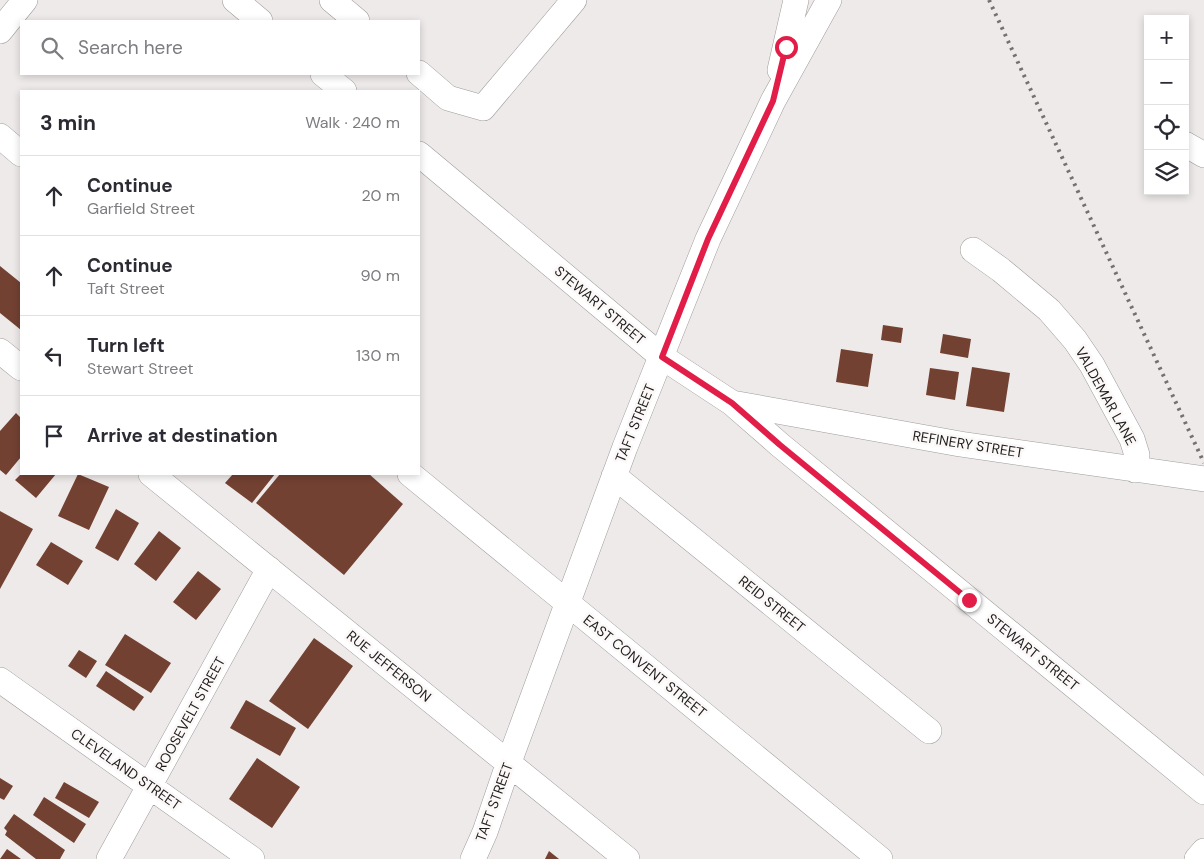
<!DOCTYPE html>
<html lang="en">
<head>
<meta charset="utf-8">
<style>
  :root { --surface:#fff; --page:#f2f2f3; --text:#2b2b33; --muted:#7c7c81; --line:#e1e1e2 }
  body { margin:0; font-family:"DM Sans",sans-serif; background:var(--page); color:var(--text) }
  .controls { position:absolute; right:15px; top:15px; display:grid; overflow:hidden; border-radius:0px; box-shadow:0 2px 8px #0003 }
  .controls button { width:45px; height:45px; display:grid; place-items:center; padding:0; border:0; border-bottom:1px solid var(--line); background:var(--surface); color:var(--text); font:25px sans-serif }
  .stop { position:absolute; width:15px; height:15px; margin:-11px; border:4px solid #e11d48; border-radius:50%; background:#fff }
  .stop.end { background:#e11d48; border-color:#fff; box-shadow:0 1px 5px #0008 }
  .list { margin:0; padding:0; list-style:none }
  h2 { display:flex; justify-content:space-between; align-items:center; height:65px; margin:0; padding:0 20px; font-size:21px }
  h2 small { font-size:16px; font-weight:400; color:var(--muted) }
  .list li { display:grid; grid-template-columns:32px 1fr auto; gap:15px; align-items:center; box-sizing:border-box; height:80px; padding:0 20px; border-top:1px solid var(--line) }
  .list b { display:block; font-size:19px; white-space:nowrap }
  .list p { margin:0; font-size:16px; white-space:nowrap; color:var(--muted) }
  .list em { font-size:16px; font-style:normal; color:var(--muted) }
  .icon { flex:none; width:28px; height:28px; fill:none; stroke:currentColor; stroke-width:2; stroke-linecap:round; stroke-linejoin:round }
  .map { position:relative; flex:none; width:1204px; height:859px; overflow:hidden }
  .search { position:absolute; background:var(--surface); box-shadow:0 2px 8px #0003; left:20px; top:20px; width:400px; height:55px; display:flex; align-items:center; gap:12px; box-sizing:border-box; padding:0 18px; border-radius:0px; color:var(--muted); font-size:19px }
  .panel { position:absolute; background:var(--surface); box-shadow:0 2px 8px #0003; left:20px; top:90px; width:400px; height:385px; border-radius:0px }
  .map>svg:first-child { display:block }
</style>
</head>
<body>
<div class="map">
<svg width="1204" height="859" viewBox="0 0 1204 859">
  <rect width="100%" height="100%" fill="#eeeae9"/>
  <path fill="#734132" d="M0 266 21 283V330L0 313Z
    M883 325 903 328 901 343 881 340Z
    M943 334 971 339 968 358 940 353Z
    M841 349 873 354 868 387 836 382Z
    M972 367 1010 373 1004 412 966 406Z
    M930 368 959 372 955 400 926 395Z
    M16 413 21 418V457L6 475 0 470V431Z
    M21 474H56L36 498 15 480Z
    M78 474 109 487 89 530 58 516Z
    M233 474H275L252 503 225 483Z
    M280 474H369L403 504 344 575 256 503Z
    M116 509 139 523 118 561 95 548Z
    M0 511 33 529 0 589Z
    M159 531 181 548 156 581 134 564Z
    M51 542 83 561 68 585 36 565Z
    M198 571 221 589 196 620 173 602Z
    M125 634 171 663 151 693 105 665Z
    M314 638 353 666 308 729 269 701Z
    M79 650 97 661 86 678 68 666Z
    M106 671 144 697 134 711 96 686Z
    M246 700 296 728 280 756 230 728Z
    M257 758 300 787 272 828 229 799Z
    M0 778 13 786 4 800 0 798Z
    M64 782 99 802 89 818 55 798Z
    M44 797 86 824 74 843 33 815Z
    M14 814 65 850 60 859H36L5 835 7 831 4 828Z
    M7 849 21 859H0Z
    M549 851 559 859H545Z"/>
  <g fill="none" stroke-linecap="round" stroke-linejoin="round">
    <defs>
      <path id="minor" d="M235 0 260 21
        M332 0 357 21
        M0 31 25 0
        M780 70 796 0
        M419 73 448 98 483 108 574 0
        M323 74 344 91
        M0 136 21 154
        M1185 144 1204 155
        M419 154 662 357 732 403 780 445 1204 792
        M973 250 1001 270 1049 310 1075 340 1092 365 1132 439 1137 455 1135 470
        M0 351 21 368
        M732 403 960 444 1204 479
        M151 474 627 859
        M410 474 880 859
        M614 476 929 731
        M0 680 252 859
        M109 859 269 569
        M473 859 485 832 509 762 625 447 708 239 773 101 829 0
        M1197 859 1204 851"/>
    </defs>
    <use href="#minor" stroke="#9f9c9b" stroke-width="26"/>
    <use href="#minor" stroke="#fff" stroke-width="25"/>
    <path stroke="#747171" stroke-width="4" stroke-dasharray="2.5 5" stroke-linecap="butt" d="M989 0 1204 463"/>
  </g>
  <g fill="none" stroke-linecap="round" stroke-linejoin="round">
    <path stroke="#e11d48" stroke-width="6" d="M786 47 773 101 708 239 662 357 732 403 780 445 969 600"/>
  </g>
  <g text-anchor="middle" stroke-width="5" stroke-linejoin="round" paint-order="stroke">
    <g font-size="14" fill="#1d1c1c" stroke="#fbf8f7">
      <text transform="translate(600 305) rotate(40)" y="5">STEWART STREET</text>
      <text transform="translate(1106 396) rotate(61)" y="5">VALDEMAR LANE</text>
      <text transform="translate(635 423) rotate(-68)" y="5">TAFT STREET</text>
      <text transform="translate(968 444) rotate(9)" y="5">REFINERY STREET</text>
      <text transform="translate(772 604) rotate(39)" y="5">REID STREET</text>
      <text transform="translate(1033 652) rotate(39)" y="5">STEWART STREET</text>
      <text transform="translate(389 666) rotate(39)" y="5">RUE JEFFERSON</text>
      <text transform="translate(645 666) rotate(39)" y="5">EAST CONVENT STREET</text>
      <text transform="translate(190 714) rotate(-61)" y="5">ROOSEVELT STREET</text>
      <text transform="translate(126 769) rotate(35)" y="5">CLEVELAND STREET</text>
      <text transform="translate(494 802) rotate(-70)" y="5">TAFT STREET</text>
    </g>
  </g>
</svg>
<div class="controls">
<button>+</button>
<button>−</button>
<button><svg class="icon" aria-label="locate" viewBox="0 0 24 24"><circle cx="12" cy="12" r="6"/><path d="M12 2v4M12 18v4M2 12h4M18 12h4"/></svg></button>
<button><svg class="icon" aria-label="layers" viewBox="0 0 24 24"><path d="M12 4l9 5-9 5-9-5zM3 14l9 5 9-5"/></svg></button>
</div>
<div class="stop" style="left:786px;top:47px"></div>
<div class="stop end" style="left:969px;top:600px"></div>
<div class="search"><svg class="icon" aria-label="search" viewBox="0 0 24 24"><circle cx="10" cy="10" r="6"/><path d="M15 15l6 6"/></svg>Search here</div>
<section class="panel">
<h2>3 min<small>Walk · 240 m</small></h2>
<ul class="list">
<li><svg class="icon" aria-label="ahead" viewBox="0 0 24 24"><path d="M12 20V5M6 11l6-6 6 6"/></svg><div><b>Continue</b><p>Garfield Street</p></div><em>20 m</em></li>
<li><svg class="icon" aria-label="ahead" viewBox="0 0 24 24"><path d="M12 20V5M6 11l6-6 6 6"/></svg><div><b>Continue</b><p>Taft Street</p></div><em>90 m</em></li>
<li><svg class="icon" aria-label="left" viewBox="0 0 24 24"><path d="M17 20v-9H6M10 6l-5 5 5 5"/></svg><div><b>Turn left</b><p>Stewart Street</p></div><em>130 m</em></li>
<li><svg class="icon" aria-label="arrive" viewBox="0 0 24 24"><path d="M6 21V4h12l-3 4 3 4H6"/></svg><div><b>Arrive at destination</b></div></li>
</ul>
</section>
</div>
</body>
</html>
